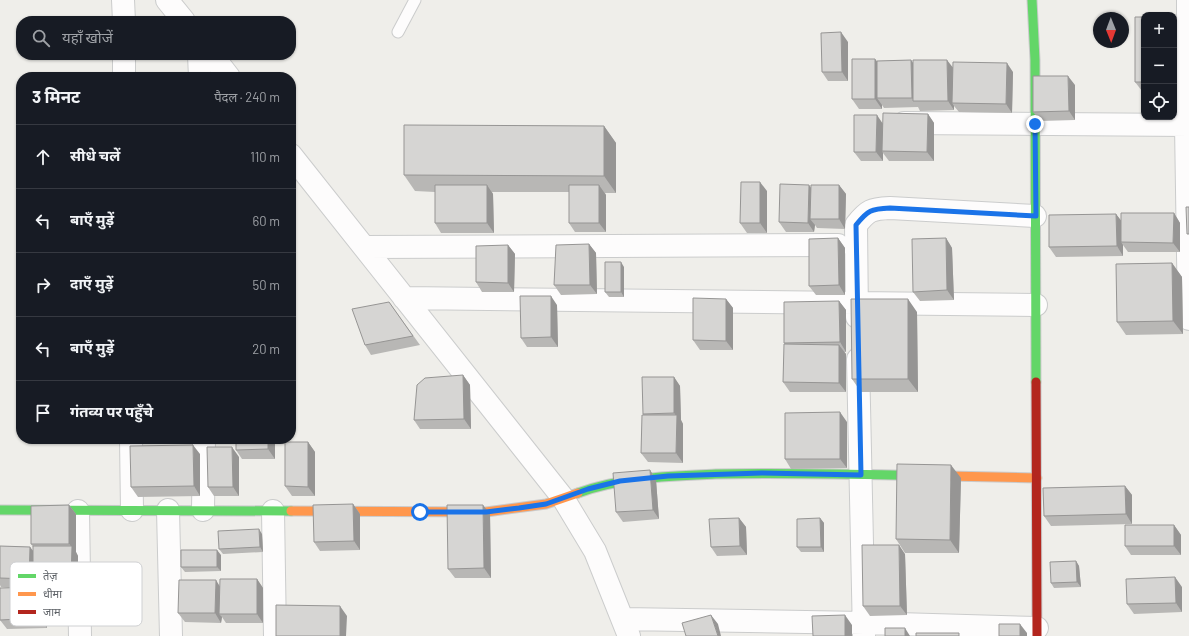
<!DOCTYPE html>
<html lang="hi">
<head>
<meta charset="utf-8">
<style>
  :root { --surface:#171b24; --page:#20242c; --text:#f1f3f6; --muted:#9ea1a6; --line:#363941 }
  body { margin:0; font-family:Barlow,"Noto Sans Devanagari",sans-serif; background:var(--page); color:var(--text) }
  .controls { position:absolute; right:12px; top:12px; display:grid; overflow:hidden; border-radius:8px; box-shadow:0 1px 3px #0004 }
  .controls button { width:36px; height:36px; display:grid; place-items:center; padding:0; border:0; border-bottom:1px solid var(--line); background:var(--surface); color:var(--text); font:20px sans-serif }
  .compass { position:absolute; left:1093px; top:12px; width:36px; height:36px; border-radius:50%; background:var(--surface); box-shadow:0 1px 3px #0004; rotate:179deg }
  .stop { position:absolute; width:12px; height:12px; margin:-9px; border:3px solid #1a73e8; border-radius:50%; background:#fff }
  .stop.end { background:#1a73e8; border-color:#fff; box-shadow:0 1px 4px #0008 }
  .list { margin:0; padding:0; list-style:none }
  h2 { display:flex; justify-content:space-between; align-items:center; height:52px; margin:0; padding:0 16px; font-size:17px }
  h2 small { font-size:13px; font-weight:400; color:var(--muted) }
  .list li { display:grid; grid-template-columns:26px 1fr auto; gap:12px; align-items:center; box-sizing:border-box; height:64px; padding:0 16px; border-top:1px solid var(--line) }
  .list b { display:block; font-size:15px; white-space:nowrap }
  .list em { font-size:13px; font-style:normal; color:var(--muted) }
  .icon { flex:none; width:22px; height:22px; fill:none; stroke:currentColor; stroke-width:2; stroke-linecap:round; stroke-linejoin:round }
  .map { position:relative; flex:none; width:1189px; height:636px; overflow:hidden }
  .search { position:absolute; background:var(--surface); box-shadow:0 1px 3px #0004; left:16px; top:16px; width:280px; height:44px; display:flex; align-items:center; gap:10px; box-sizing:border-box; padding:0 14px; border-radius:16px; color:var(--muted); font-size:15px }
  .panel { position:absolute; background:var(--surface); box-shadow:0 1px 3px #0004; left:16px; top:72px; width:280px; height:372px; border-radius:16px }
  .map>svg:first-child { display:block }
</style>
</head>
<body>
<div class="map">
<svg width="1189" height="636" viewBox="0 0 1189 636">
  <rect width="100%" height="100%" fill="#efeeea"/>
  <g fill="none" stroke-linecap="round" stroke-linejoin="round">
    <defs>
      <path id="lane" d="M398 32 415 0"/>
      <path id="street" d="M123 0 124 21
        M167 0 184 21
        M1188 0V35L1186 125 1189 319
        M124 55V77
        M199 55 200 77
        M212 55 229 77
        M904 123 1189 125
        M291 155 563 498 595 551 629 636
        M364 247 838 245
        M404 298 1036 305
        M857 317 856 225C868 210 871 209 890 208L1035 216
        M858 359 864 636
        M131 439 132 510
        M168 510 171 636
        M203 510 204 439
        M78 511 80 636
        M273 511 275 636
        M623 619 864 623 1037 628"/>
      <path id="fast" d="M1032 0 1035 60 1036 382
        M578 493C622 477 670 476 716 474 793 472 870 475 948 476
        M0 510 291 511"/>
      <path id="slow" d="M948 476 1037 478
        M291 511 486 512 546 504 578 493"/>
      <path id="jam" d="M1036 382 1037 636"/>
    </defs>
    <use href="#lane" stroke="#cbcccc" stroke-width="13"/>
    <use href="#street" stroke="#cbcccc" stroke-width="24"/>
    <use href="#fast" stroke="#cacacb" stroke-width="11"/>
    <use href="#slow" stroke="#cacacb" stroke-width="11"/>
    <use href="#jam" stroke="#cacacb" stroke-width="11"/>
    <use href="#lane" stroke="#fdfcfc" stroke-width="11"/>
    <use href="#street" stroke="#fdfcfc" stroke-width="22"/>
    <use href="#fast" stroke="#63d668" stroke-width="9"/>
    <use href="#slow" stroke="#ff974d" stroke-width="9"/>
    <use href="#jam" stroke="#b3261e" stroke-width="9"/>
  </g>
  <path fill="#b8b7b5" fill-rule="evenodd" d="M1144 17V91H1142L1135 82Z
    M848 42V81H828L822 72Z
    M875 59 877 61 911 60 913 64 1013 72 1012 113 959 112 954 106V110L920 111 918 107 884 108 882 105V109H859L852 99Z
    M1075 85V120L1040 121 1033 112Z
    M928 114 934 123V161H889L883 153V161H861L854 152 882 123Z
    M604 126 616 143V193H605L606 195V232H575L569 223V192H492L493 194 494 233H441L435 223V192L415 191 404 175Z
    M839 185 846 194 845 229 817 228 815 225 814 232H786L779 222 811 187Z
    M767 191V233H747L740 223Z
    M1174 213 1180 223V252H1128L1123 245V256L1056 257 1049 247 1116 214 1121 221Z
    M838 238 845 248V295H816L809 286Z
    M946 238 952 248 954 300 920 301 913 292Z
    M589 244 596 253 597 294 561 295 554 285Z
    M508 245 515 254 514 292H482L476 282Z
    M1172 263 1182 277 1183 334 1126 335 1117 322Z
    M624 267V297H609L605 292Z
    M726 299 733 308V350H700L693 340Z
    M839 301 846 310V352H844L846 354V392H790L783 382 785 344 784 343Z
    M389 302 420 345 371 355 365 345Z
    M557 305 558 347H527L521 338Z
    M917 312 918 392H861L852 379Z
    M463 375 470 385 471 429H420L414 420Z
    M674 377 680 386 681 420 683 424V463L648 462 641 453 643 415V414Z
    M847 422V468L791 469 785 459Z
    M275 439V459H242L236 450Z
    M308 442 315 452V496H292L285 486Z
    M200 454V496L138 497 131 487Z
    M239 457V496H214L208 487Z
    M650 470 656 480 659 519 623 522 616 512Z
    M961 478 959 553H905L896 539Z
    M1125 486 1132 495V524L1051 526 1044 516Z
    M353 504 360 514V550L320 551 314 542Z
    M69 505 76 514V552L78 556V588H40L46 596 47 628 7 629 0 620 15 588 1 587 0 585V546L30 547 33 551V547L31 544ZM36 583 39 587H36Z
    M490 514 491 578H455L448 569Z
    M739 518 746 527 747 555 717 556 711 547Z
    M820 518 824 523V552H801L797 547Z
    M1174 525 1181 535V555H1131L1125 546Z
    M262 534 263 552 223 554 219 549Z
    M905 554 907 615 870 616 863 606Z
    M221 555V571L185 572 181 567Z
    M1076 561 1079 566 1081 587 1054 588 1051 583Z
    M257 579 263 588V623H226L222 617 221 623 185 622 178 613 220 586Z
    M1182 587V612L1134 614 1127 604Z"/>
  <path fill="#969594" d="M841 32 848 42V81L842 72Z
    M875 59 882 69 877 98 882 105V109L875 99Z
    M911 60 918 70 914 101 912 98Z
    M947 60 954 69 952 103 954 106V110L948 101Z
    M1007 63 1013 72 1012 113 1006 104Z
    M1068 76 1075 85V120L1069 111Z
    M928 114 934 123V161L927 152Z
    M877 115 883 124 882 151 883 153V161L876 152Z
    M604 126 616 143V193L604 176Z
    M760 182 767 191V233L760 223Z
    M487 185 493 194 494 233 487 223Z
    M599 185 606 195V232L599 223Z
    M809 185 815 194 810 219 815 225 814 232 808 223Z
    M839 185 846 194 845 229 839 219Z
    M1174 213 1180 223V252L1173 243Z
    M1116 214 1123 223 1121 242 1123 245V256L1117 246Z
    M838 238 845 248V295L839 285Z
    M946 238 952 248 954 300 947 290Z
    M589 244 596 253 597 294 590 285Z
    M508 245 515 254 514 292 508 283Z
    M621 262 624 267V297L621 292Z
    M1172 263 1182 277 1183 334 1173 321Z
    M551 296 557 305 558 347 551 337Z
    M726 299 733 308V350L726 341Z
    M908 299 917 312 918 392 908 379Z
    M839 301 846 310V352L840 342Z
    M839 345 846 354V392L839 383Z
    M463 375 470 385 471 429 464 419Z
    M674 377 680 386 681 420 683 424V463L676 453 677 417 674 413Z
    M840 412 847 422V468L840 459Z
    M268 439H275V459L268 449Z
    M308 442 315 452V496L308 487Z
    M193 445 200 454V496L194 486Z
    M232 447 239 457V496L233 487Z
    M951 465 961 478 959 553 950 540Z
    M650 470 656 480 659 519 653 510Z
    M1125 486 1132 495V524L1126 514Z
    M353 504 360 514V550L354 541Z
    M69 505 76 514V552L78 556V588L71 579 72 547 69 544Z
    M483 505 490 514 491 578 484 568Z
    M739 518 746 527 747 555 740 546Z
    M820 518 824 523V552L821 547Z
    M1174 525 1181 535V555L1174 546Z
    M259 529 262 534 263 552 260 547Z
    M899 545 905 554 907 615 900 606Z
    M30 547 37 556 33 578 36 583V588L29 579Z
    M217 550 221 555V571L217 567Z
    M1076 561 1079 566 1081 587 1077 582Z
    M1175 577 1182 587V612L1176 603Z
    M257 579 263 588V623L257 614Z
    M216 580 222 590 219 614 222 617 221 623 215 613Z
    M39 587 46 596 47 628 40 618Z
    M340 606 347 616 346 636H340Z
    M711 615 718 624 721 636H718Z
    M845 615 852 625V636H845Z
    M1020 624 1027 633V636H1020Z
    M905 628 910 636H905Z"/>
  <path fill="#d6d5d3" stroke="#969594" d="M1135 17H1144V82H1135Z
    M841 32 842 72H822L821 33Z
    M852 59H875V99H852Z
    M911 60 912 98H877V61Z
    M913 60H947L948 101H913Z
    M953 62 1007 63 1006 104 952 103Z
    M1033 76H1068L1069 111 1033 112Z
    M883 113 928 114 927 152 882 151Z
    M854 115H877L876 152H854Z
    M404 125 604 126V176L404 175Z
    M741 182H760V223H740Z
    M780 184 809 185 808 223 779 222Z
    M435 185H487V223H435Z
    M569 185H599V223H569Z
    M811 185H839V219H810Z
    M1186 207H1189V234H1187Z
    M1121 213H1174L1173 243 1121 242Z
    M1116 214 1117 246 1049 247V215Z
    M838 238 839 285 809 286V239Z
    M946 238 947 290 913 292 912 239Z
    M589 244 590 285H554L556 245Z
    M508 245V283L476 282V246Z
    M605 262H621V292H605Z
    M1172 263 1173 321 1117 322 1116 264Z
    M520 296H551V337L521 338Z
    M693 298 726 299V341L693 340Z
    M851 299H908V379H852Z
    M839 301 840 342 784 343V302Z
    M389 302 413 336 365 345 352 309Z
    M784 344 839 345V383L783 382Z
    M463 375 464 419 414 420 417 385 425 378Z
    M642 377H674V413L643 414Z
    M840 412V459H785V413Z
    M642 415H677L676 453H641Z
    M236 439H268V449L236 450Z
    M285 442H308V487L285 486Z
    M193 445 194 486 131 487 130 446Z
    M207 447H232L233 487H208Z
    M897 464 951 465 950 540 896 539Z
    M650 470 653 510 616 512 613 473Z
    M1125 486 1126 514 1044 516 1043 488Z
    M353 504 354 541 314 542 313 505Z
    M69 505V544H31V506Z
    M447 505H483L484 568 448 569Z
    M739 518 740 546 711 547 709 519Z
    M820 518 821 547H797V519Z
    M1125 525H1174V546H1125Z
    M259 529 260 547 219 549 218 531Z
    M862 545H899L900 606H863Z
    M0 546 30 547 29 579 0 578Z
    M33 546H72L71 579 33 578Z
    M181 550H217V567H181Z
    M1076 561 1077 582 1051 583 1050 562Z
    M1175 577 1176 603 1127 604 1126 579Z
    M220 579H257V614H219Z
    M179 580H216L215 613H178Z
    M39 587 40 618 0 620V588Z
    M276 605 340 606V636H276Z
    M711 615 718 636H686L682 623Z
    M845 615V636H813L812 616Z
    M999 624H1020V636H999Z
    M885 628H905V636H885Z
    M916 633H959V636H916Z"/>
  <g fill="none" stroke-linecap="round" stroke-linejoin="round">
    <path stroke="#1a73e8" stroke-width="5" d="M420 512H486L519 508 546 504 588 489 620 481 668 476 762 473 861 475 856 225C868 210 871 209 890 208L1036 216 1035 124"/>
  </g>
  <rect x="10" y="562" width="132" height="64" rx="6" fill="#fff" stroke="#cfd0d2" stroke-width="1"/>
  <rect x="18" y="574" width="18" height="4" fill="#63d668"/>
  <rect x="18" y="592" width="18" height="4" fill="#ff974d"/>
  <rect x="18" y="610" width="18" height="4" fill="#b3261e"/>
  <g font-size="11" fill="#5f6368">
    <text x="43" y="580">तेज़</text>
    <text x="43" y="598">धीमा</text>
    <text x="43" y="616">जाम</text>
  </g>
</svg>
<div class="controls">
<button>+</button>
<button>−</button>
<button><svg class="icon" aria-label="locate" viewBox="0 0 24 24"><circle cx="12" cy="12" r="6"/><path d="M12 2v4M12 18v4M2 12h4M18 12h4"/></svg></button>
</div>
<svg class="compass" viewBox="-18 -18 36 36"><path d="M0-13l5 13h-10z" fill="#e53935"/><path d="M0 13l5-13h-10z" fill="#9ea1a6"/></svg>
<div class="stop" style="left:420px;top:512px"></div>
<div class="stop end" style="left:1035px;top:124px"></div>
<div class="search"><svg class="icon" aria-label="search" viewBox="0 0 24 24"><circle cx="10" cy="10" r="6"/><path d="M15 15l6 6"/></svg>यहाँ खोजें</div>
<section class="panel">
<h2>3 मिनट<small>पैदल · 240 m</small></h2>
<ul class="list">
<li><svg class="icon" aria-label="ahead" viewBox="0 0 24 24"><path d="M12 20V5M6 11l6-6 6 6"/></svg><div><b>सीधे चलें</b></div><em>110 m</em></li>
<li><svg class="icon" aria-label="left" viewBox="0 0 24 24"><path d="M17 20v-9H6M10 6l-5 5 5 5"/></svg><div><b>बाएँ मुड़ें</b></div><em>60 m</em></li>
<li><svg class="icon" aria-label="right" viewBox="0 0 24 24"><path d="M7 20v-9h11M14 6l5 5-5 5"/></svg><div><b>दाएँ मुड़ें</b></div><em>50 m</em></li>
<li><svg class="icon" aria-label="left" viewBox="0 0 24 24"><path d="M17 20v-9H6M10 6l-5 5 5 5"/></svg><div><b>बाएँ मुड़ें</b></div><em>20 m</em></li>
<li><svg class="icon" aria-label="arrive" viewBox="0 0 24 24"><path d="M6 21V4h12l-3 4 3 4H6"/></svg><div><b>गंतव्य पर पहुँचे</b></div></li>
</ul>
</section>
</div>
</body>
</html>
